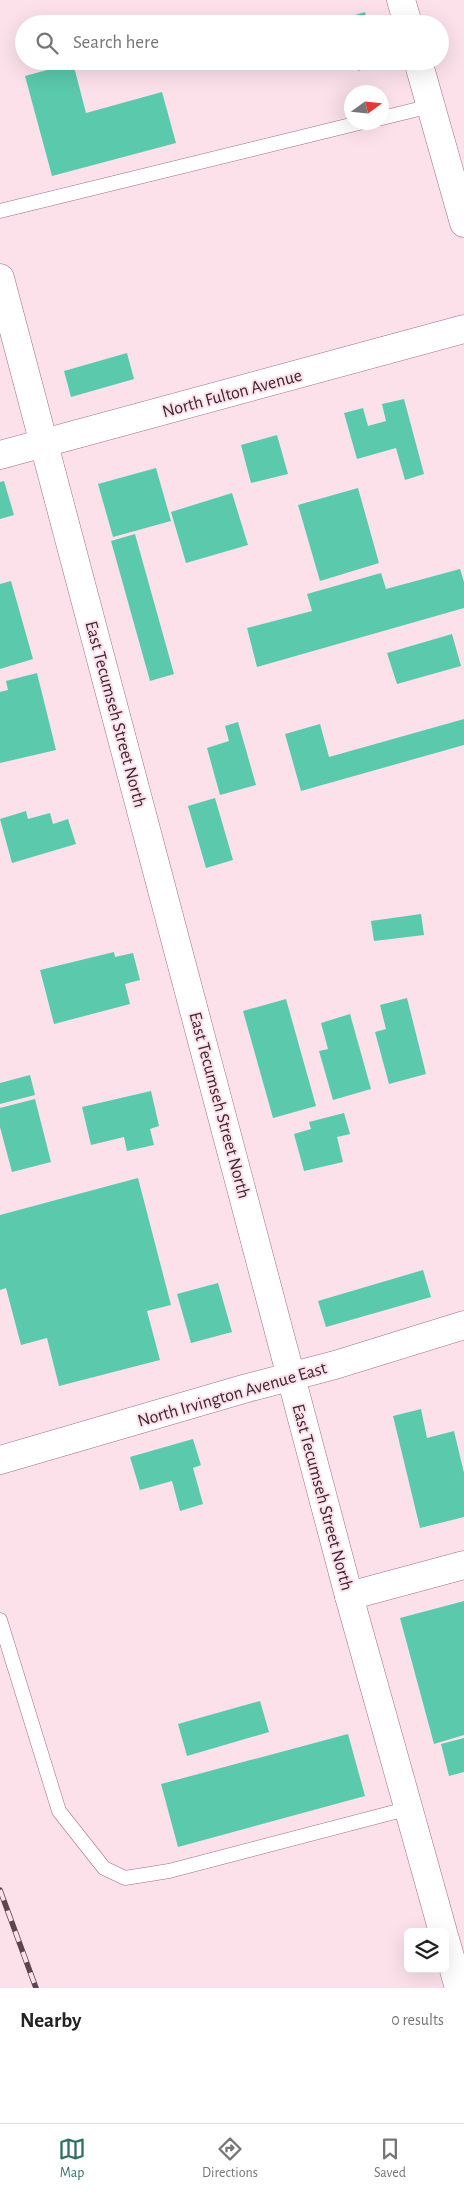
<!DOCTYPE html>
<html lang="en">
<head>
<meta charset="utf-8">
<style>
  :root { --surface:#fff; --page:#f2f2f2; --text:#222; --muted:#767676; --line:#e0e0e0; --accent:#307160 }
  body { margin:0; font-family:"Alegreya Sans",sans-serif; background:var(--page); color:var(--text) }
  .controls { position:absolute; right:15px; bottom:15px; display:grid; overflow:hidden; border-radius:8px; box-shadow:0 5px 20px #0002 }
  .controls button { width:45px; height:45px; display:grid; place-items:center; padding:0; border:0; border-bottom:1px solid var(--line); background:var(--surface); color:var(--text); font:25px sans-serif }
  .compass { position:absolute; left:344px; top:85px; width:45px; height:45px; border-radius:50%; background:var(--surface); box-shadow:0 5px 20px #0002; rotate:75deg }
  .list { margin:0; padding:0; list-style:none }
  h2 { display:flex; justify-content:space-between; align-items:center; height:65px; margin:0; padding:0 20px; font-size:21px }
  h2 small { font-size:16px; font-weight:400; color:var(--muted) }
  .icon { flex:none; width:28px; height:28px; fill:none; stroke:currentColor; stroke-width:2; stroke-linecap:round; stroke-linejoin:round }
  .map { position:relative; flex:none; width:464px; height:1988px; overflow:hidden }
  .search { position:absolute; background:var(--surface); box-shadow:0 5px 20px #0002; left:15px; right:15px; top:15px; height:55px; display:flex; align-items:center; gap:12px; box-sizing:border-box; padding:0 18px; border-radius:28px; color:var(--muted); font-size:19px }
  .sheet { height:135px; background:var(--surface) }
  nav { display:flex; justify-content:space-around; align-items:center; box-sizing:border-box; height:70px; border-top:1px solid var(--line); background:var(--surface); font-size:14px; color:var(--muted) }
  nav a { display:grid; justify-items:center; gap:2px }
  nav .on { color:var(--accent) }
  .map>svg:first-child { display:block }
</style>
</head>
<body>
<div class="map">
<svg width="464" height="1988" viewBox="0 0 464 1988">
  <rect width="100%" height="100%" fill="#fce1eb"/>
  <path fill="#5ac9ac" d="M365 12 368 24H343L341 19Z
    M355 61H380L381 63 358 71Z
    M73 63 86 113 162 92 176 143 52 176 25 76Z
    M127 353 134 379 71 397 64 371Z
    M404 399 424 474 405 480 396 448 357 459 344 413 363 408 368 426 386 421 382 404Z
    M277 435 288 474 251 483 241 445Z
    M156 468 171 521 113 537 98 484Z
    M4 481 14 515 0 519V482Z
    M358 488 379 563 320 581 298 505Z
    M232 493 248 545 186 563 171 512Z
    M135 534 174 674 150 681 111 541Z
    M460 569 464 582V608L257 667 247 628 312 611 307 594 381 573 386 589Z
    M11 581 33 659 0 669V584Z
    M452 634 461 666 397 684 387 653Z
    M37 673 56 750 0 763V692L8 690 6 681Z
    M464 719V745L301 791 285 734 320 724 329 757Z
    M238 722 256 785 220 795 207 748 229 741 225 726Z
    M215 798 233 860 206 868 188 806Z
    M26 811 28 819 50 813 53 824 68 819 76 844 12 863 0 819Z
    M421 914 424 935 374 941 371 921Z
    M114 952 115 957 133 953 140 980 125 984 130 1004 54 1024 40 970Z
    M407 998 426 1074 389 1084 375 1032 386 1029 380 1005Z
    M286 999 316 1106 273 1118 243 1011Z
    M350 1014 371 1089 333 1100 319 1051 328 1049 321 1023Z
    M30 1075 35 1095 0 1104V1083Z
    M151 1091 159 1126 150 1129 154 1145 127 1151 124 1137 91 1145 82 1107Z
    M35 1099 51 1162 12 1172 0 1127V1108Z
    M344 1113 350 1134 337 1137 343 1162 304 1171 294 1134 311 1129 309 1122Z
    M138 1178 171 1305 147 1311 160 1360 59 1386 47 1338 21 1345 6 1288 0 1290V1215Z
    M423 1270 431 1297 326 1327 318 1301Z
    M218 1283 232 1332 191 1343 177 1294Z
    M421 1409 427 1438 454 1431 464 1473V1517L420 1528 393 1416Z
    M193 1439 201 1465 193 1468 203 1504 180 1511 172 1481 140 1490 130 1457Z
    M464 1601V1735L434 1744 400 1618Z
    M260 1701 269 1732 187 1756 178 1724Z
    M348 1734 365 1796 178 1847 161 1784Z
    M464 1738V1772L449 1776 441 1744Z"/>
  <g fill="none" stroke-linecap="round" stroke-linejoin="round">
    <defs>
      <path id="service" d="M382 118 431 106
        M0 211 363 122
        M0 1620 59 1811 104 1868 125 1878 169 1871 410 1808"/>
      <path id="minor" d="M401 0 408 24
        M418 61 464 223
        M0 455 464 329
        M0 1460 247 1388 335 1365 464 1325
        M349 1596 464 1565"/>
      <path id="tertiary" d="M0 278 349 1596 443 1932
        M445 1939 459 1988"/>
    </defs>
    <use href="#service" stroke="#a86c85" stroke-width="15"/>
    <use href="#minor" stroke="#a86c85" stroke-width="29"/>
    <use href="#tertiary" stroke="#a86c85" stroke-width="29"/>
    <use href="#service" stroke="#fff" stroke-width="14"/>
    <use href="#minor" stroke="#fff" stroke-width="28"/>
    <use href="#tertiary" stroke="#fff" stroke-width="28"/>
    <defs>
      <path id="rail" d="M0 1890 36 1988"/>
    </defs>
    <use href="#rail" stroke="#5f4550" stroke-width="5.5"/>
    <use href="#rail" stroke="#fce1eb" stroke-width="4" stroke-dasharray="11" stroke-linecap="butt"/>
  </g>
  <g text-anchor="middle" stroke-width="4" stroke-linejoin="round" paint-order="stroke">
    <g font-size="18" fill="#3f2530" stroke="#fce1eb">
      <text transform="translate(232 393) rotate(-15)" y="6">North Fulton Avenue</text>
      <text transform="translate(116 714) rotate(75)" y="6">East Tecumseh Street North</text>
      <text transform="translate(220 1105) rotate(75)" y="6">East Tecumseh Street North</text>
      <text transform="translate(232 1394) rotate(-16)" y="6">North Irvington Avenue East</text>
      <text transform="translate(323 1497) rotate(75)" y="6">East Tecumseh Street North</text>
    </g>
  </g>
</svg>
<div class="controls">
<button><svg class="icon" aria-label="layers" viewBox="0 0 24 24"><path d="M12 4l9 5-9 5-9-5zM3 14l9 5 9-5"/></svg></button>
</div>
<svg class="compass" viewBox="-18 -18 36 36"><path d="M0-13l5 13h-10z" fill="#e53935"/><path d="M0 13l5-13h-10z" fill="#767676"/></svg>
<div class="search"><svg class="icon" aria-label="search" viewBox="0 0 24 24"><circle cx="10" cy="10" r="6"/><path d="M15 15l6 6"/></svg>Search here</div>
</div>
<section class="sheet">
<h2>Nearby<small>0 results</small></h2>
<ul class="list">
</ul>
</section>
<nav>
<a class="on"><svg class="icon" aria-label="map" viewBox="0 0 24 24"><path d="M3 6l6-2 6 2 6-2v14l-6 2-6-2-6 2zM9 4v14M15 6v14"/></svg>Map</a>
<a><svg class="icon" aria-label="directions" viewBox="0 0 24 24"><path d="M12 3l9 9-9 9-9-9zM9 14v-3h6M13 9l2 2-2 2"/></svg>Directions</a>
<a><svg class="icon" aria-label="saved" viewBox="0 0 24 24"><path d="M7 4h10v16l-5-4-5 4z"/></svg>Saved</a>
</nav>
</body>
</html>
